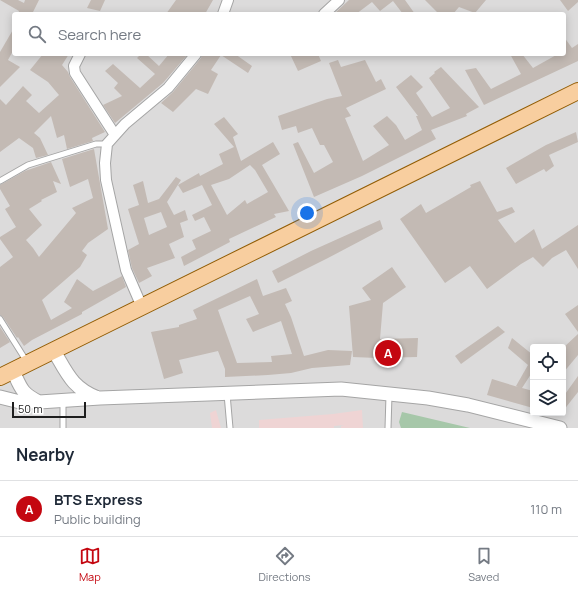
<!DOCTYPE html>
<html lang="en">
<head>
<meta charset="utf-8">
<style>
  :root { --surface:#fff; --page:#f6f6f7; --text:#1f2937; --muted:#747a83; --line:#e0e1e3; --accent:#c40710 }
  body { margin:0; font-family:Manrope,sans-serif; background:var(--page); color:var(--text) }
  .controls { position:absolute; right:12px; bottom:12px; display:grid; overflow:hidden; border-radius:4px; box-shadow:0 2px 10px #0003 }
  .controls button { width:36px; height:36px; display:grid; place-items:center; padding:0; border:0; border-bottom:1px solid var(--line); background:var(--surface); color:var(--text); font:20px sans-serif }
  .scale { position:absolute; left:12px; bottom:10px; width:74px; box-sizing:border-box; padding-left:4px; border:2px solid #1e1e1e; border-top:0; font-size:11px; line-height:14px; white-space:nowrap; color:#1e1e1e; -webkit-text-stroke:3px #fff; paint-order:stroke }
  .you { position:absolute; left:307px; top:213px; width:14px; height:14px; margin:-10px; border:3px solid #fff; border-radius:50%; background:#1a73e8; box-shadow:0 0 0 6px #1a73e833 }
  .badge { display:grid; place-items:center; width:26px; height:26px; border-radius:50%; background:var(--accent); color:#fff; font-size:13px; font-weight:700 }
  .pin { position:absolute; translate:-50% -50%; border:2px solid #fff; box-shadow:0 1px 4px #0006 }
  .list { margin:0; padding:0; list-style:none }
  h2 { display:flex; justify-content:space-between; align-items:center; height:52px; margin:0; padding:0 16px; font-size:17px }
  h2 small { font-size:13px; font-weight:400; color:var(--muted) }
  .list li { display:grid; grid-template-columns:26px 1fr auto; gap:12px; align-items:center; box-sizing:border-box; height:56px; padding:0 16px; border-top:1px solid var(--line) }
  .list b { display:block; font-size:15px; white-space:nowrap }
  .list p { margin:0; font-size:13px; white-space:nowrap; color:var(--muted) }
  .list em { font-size:13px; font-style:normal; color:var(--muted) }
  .icon { flex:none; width:22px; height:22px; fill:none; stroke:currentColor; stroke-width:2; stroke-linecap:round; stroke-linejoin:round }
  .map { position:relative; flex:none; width:578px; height:428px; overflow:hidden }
  .search { position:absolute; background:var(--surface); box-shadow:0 2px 10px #0003; left:12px; right:12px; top:12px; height:44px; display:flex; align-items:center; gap:10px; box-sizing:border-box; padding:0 14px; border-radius:4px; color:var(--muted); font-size:15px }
  .sheet { height:108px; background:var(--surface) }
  nav { display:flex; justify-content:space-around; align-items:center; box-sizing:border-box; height:56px; border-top:1px solid var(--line); background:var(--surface); font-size:11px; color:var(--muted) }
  nav a { display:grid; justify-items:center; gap:2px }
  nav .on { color:var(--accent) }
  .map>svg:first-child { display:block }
</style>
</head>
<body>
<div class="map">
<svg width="578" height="428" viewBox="0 0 578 428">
  <rect width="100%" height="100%" fill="#efebe4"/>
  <path fill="#dcdbdb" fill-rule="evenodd" d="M0 0H578V428H0ZM14 14H564V54H14ZM533 347H563V413H533Z"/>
  <path fill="#efd4d4" d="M216 410 221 428H212L210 413Z
    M362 410 363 428H341V426L344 425 334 426V428H259V420L333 414Z"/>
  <path fill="#a6c7a9" d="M402 412 470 428H401L399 422Z"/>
  <path fill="#c3bab4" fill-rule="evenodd" d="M0 0H18L24 3 25 0H39L32 14H18L19 11Z
    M91 0H105L100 11 87 8Z
    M176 0H213L205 14H166Z
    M349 0H405L415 14H403L393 1 380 11 372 2 356 14H334Z
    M425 0H486L475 13 459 7 453 14H439Z
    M560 0H578V2L568 11Z
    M14 28V49L8 60 20 67 0 87V52Z
    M564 37 572 48 578 44V61L484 105 465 70 476 68 491 89 521 74 510 54H522L533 68 558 54H564Z
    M43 54H69L62 65 68 72 70 77 105 132 92 138 93 141 67 149 64 135 57 138 51 116 34 133 40 138 48 155 36 158 33 148 19 138 0 152V99L6 105 23 86 32 95 26 101 39 113 59 95 48 82 30 70Z
    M141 54H146L159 66 169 54H188L163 83 115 123 103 105 122 96 114 88 118 83 105 71 113 64 140 88 155 74 137 58Z
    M202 54H235L252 66 248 73 221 55 211 70 218 74 208 94 196 89 173 112 161 103 173 92 201 58Z
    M290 54H318L321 61 298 71Z
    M338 60 341 67 365 60 376 82 381 79 386 89 346 108 351 116 345 118 363 161 389 145 373 126 387 116 396 125 405 140 422 130 416 116H418L396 87 411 75 423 87 416 93 432 117 450 108 429 78 435 73 434 72 441 67 479 107 466 114 467 116 431 130 436 139 362 176 314 197 293 144 298 142 314 173 333 162 324 145H320L312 128 298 133 296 126 282 130 278 116 327 99 342 96 329 63Z
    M224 117 238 134 233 137 241 161 273 142 280 154 262 165 289 211 274 214 276 217 229 239 230 242 184 266 181 257 196 249 192 240 211 231 204 217 195 221 192 215 212 205 202 185 183 193 178 185 199 173 200 176 223 164 219 154 234 147 214 124ZM250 165 255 170 268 192 247 204 245 200 227 215 211 185 229 179Z
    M576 132 578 142 549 155 554 166 546 172 544 169 516 184 506 168 546 145Z
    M94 149 108 229 88 243 82 251 87 255 80 267 42 300 51 320 72 308 64 302 77 279 93 291 122 276 126 287 82 312V314L32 340 24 346 18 337 17 338 3 317 0 315V267L13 257 0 239V237L16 227 5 209 10 206 0 189V185L25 171 51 162 61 184 53 181 57 192 41 200 42 201 29 209 42 225 26 240 33 248 39 257 76 213 72 208 93 198 88 179 70 187 62 159Z
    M176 177 181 180 167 202 174 215 185 210 188 220 180 223 184 237 169 244 175 258 147 268 152 276 139 283 132 268 128 250 139 244 128 209 139 205 133 185 143 181 148 203 159 199ZM161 212 167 227 149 235 144 218Z
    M480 181 497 212 512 207 515 212 498 220 515 243 534 229 542 249 578 225V269L566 250 552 258 543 267 533 257 521 264 487 289 470 266 445 283 400 219 421 204 426 213 471 187 470 185Z
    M380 220 383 229 328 258 278 283 272 271 311 251Z
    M392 267 406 287 383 303 380 339 418 338 417 357 377 358 353 357 349 306 371 300 362 288Z
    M257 279 263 296 286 288 292 301 285 304 291 317 304 356 328 350 352 351 350 365 312 368 291 373 268 375 225 377V369L218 351 179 360 183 373 164 379 151 332 179 327V325L197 319 193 310ZM250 296 259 314 246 319 253 332 281 321 292 354 271 356 272 362 237 363 218 310Z
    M578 305V332L565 314Z
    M498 326 505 332 461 364 455 356Z
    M0 327 10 342 0 348Z
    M578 334V355L563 373V348Z
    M512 338 533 355V371L522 388 533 391V408L487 395 492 379 518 387 516 386 528 365 508 348Z
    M578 376V392L563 411V397Z"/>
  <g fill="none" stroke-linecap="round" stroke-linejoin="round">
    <defs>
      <path id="service" d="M0 181 28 165 96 144H107
        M0 319 27 362
        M227 394 230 428
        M63 428V402
        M388 428 389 395"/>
      <path id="minor" d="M223 14 228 0
        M324 14 339 0
        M80 54 74 66 75 73 115 135
        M142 307 126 270 106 180 105 163 107 144 125 124 168 88 196 54"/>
      <path id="tertiary" d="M54 351C67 373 72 388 98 398
        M13 371C21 388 21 393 39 402
        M0 397 20 402H39L100 398 341 389 428 398 468 405 560 428"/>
      <path id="primary" d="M0 377 578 91"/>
    </defs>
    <use href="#service" stroke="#a5a5a5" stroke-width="7"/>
    <use href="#minor" stroke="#a5a5a5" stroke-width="12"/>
    <use href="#tertiary" stroke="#a5a5a5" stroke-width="15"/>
    <use href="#primary" stroke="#925d05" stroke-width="18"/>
    <use href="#service" stroke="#fff" stroke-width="5"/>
    <use href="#minor" stroke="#fff" stroke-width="10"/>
    <use href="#tertiary" stroke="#fff" stroke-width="13"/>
    <use href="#primary" stroke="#f8ce9f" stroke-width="16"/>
  </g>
</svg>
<div class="controls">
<button><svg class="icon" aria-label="locate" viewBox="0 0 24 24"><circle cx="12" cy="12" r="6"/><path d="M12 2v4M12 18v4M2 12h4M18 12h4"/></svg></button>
<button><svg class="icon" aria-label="layers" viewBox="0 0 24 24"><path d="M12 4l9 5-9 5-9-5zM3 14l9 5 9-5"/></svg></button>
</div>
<div class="scale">50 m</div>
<div class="you"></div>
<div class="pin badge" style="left:388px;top:353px">A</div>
<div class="search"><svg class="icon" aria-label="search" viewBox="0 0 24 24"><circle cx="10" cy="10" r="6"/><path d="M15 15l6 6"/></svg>Search here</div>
</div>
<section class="sheet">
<h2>Nearby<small></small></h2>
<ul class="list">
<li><span class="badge">A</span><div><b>BTS Express</b><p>Public building</p></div><em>110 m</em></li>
</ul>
</section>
<nav>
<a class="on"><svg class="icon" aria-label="map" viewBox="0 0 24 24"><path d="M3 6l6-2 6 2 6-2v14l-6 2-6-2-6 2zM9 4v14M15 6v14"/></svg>Map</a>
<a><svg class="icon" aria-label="directions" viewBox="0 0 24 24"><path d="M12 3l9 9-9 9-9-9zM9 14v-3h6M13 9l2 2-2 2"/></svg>Directions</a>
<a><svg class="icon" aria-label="saved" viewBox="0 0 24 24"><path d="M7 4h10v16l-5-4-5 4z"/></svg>Saved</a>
</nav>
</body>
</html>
